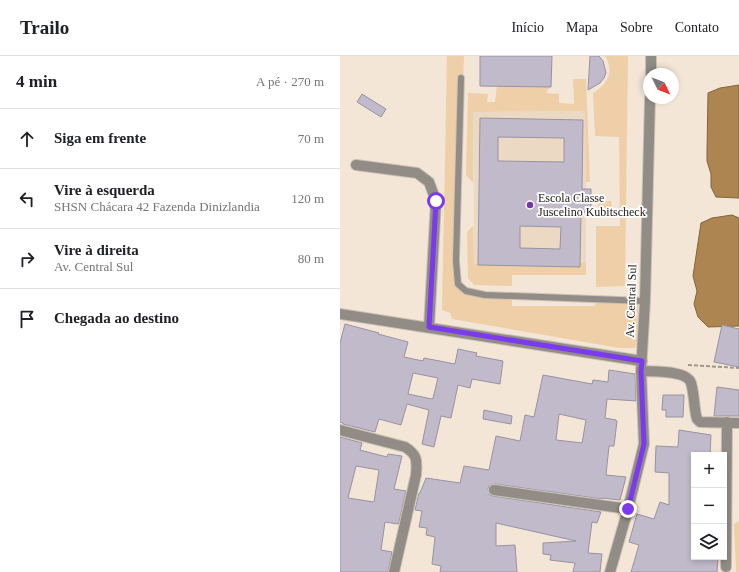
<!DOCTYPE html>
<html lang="pt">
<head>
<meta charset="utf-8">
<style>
  :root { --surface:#fff; --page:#f6f6f6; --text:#202124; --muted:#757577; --line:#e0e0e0 }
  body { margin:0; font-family:"Times New Roman",serif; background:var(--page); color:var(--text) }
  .controls { position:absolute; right:12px; bottom:12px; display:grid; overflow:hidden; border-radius:0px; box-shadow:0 2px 6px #0003 }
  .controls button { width:36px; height:36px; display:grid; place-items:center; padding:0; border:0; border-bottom:1px solid var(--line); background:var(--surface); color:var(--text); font:20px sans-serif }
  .compass { position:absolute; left:303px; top:12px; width:36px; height:36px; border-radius:50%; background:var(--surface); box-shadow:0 2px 6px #0003; rotate:133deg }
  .stop { position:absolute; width:12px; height:12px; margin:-9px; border:3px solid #7c3aed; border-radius:50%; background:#fff }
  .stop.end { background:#7c3aed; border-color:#fff; box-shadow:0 1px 4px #0008 }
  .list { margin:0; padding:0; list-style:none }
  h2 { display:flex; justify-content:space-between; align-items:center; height:52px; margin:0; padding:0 16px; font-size:17px }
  h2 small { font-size:13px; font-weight:400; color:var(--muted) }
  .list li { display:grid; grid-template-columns:26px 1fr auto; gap:12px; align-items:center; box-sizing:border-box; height:60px; padding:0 16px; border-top:1px solid var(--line) }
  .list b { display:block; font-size:15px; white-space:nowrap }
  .list p { margin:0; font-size:13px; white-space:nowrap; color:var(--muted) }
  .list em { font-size:13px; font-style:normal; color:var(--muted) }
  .icon { flex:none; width:22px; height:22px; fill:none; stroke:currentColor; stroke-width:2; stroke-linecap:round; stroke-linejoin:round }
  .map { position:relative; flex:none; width:399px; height:516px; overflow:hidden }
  header { display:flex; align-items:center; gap:24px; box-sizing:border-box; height:56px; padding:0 20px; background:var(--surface); border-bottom:1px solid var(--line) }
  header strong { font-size:19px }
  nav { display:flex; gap:22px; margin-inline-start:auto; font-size:14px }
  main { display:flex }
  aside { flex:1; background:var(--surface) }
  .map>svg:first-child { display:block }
</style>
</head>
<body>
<header>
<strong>Trailo</strong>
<nav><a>Início</a><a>Mapa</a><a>Sobre</a><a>Contato</a></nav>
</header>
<main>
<aside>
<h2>4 min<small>A pé · 270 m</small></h2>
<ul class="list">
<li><svg class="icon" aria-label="ahead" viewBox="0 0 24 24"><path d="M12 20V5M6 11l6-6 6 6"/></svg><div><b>Siga em frente</b></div><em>70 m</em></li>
<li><svg class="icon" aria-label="left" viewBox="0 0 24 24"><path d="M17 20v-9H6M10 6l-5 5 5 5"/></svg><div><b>Vire à esquerda</b><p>SHSN Chácara 42 Fazenda Dinizlandia</p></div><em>120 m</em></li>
<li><svg class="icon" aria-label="right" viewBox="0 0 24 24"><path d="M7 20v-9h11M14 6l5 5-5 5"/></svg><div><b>Vire à direita</b><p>Av. Central Sul</p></div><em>80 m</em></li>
<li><svg class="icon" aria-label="arrive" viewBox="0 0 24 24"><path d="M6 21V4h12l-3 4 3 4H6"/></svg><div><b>Chegada ao destino</b></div></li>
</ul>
</aside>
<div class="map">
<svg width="399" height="516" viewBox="0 0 399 516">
  <rect width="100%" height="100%" fill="#f3e6d7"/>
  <path fill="#ebd9c4" d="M246 55V207L134 208 133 56Z"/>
  <path fill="#eecfa8" d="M107 0H124L115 229 125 238 172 243V250H255L256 245 298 247 299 283 295 292H279L112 263 110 257 102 254Z
    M265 0H288L285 230 256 231V170H280L279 81 255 80 253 37C267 29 275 15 265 0Z
    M233 23H246L250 126H246L245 55 133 56V127L126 119 128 37 148 38 147 46H155L157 29H211L206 37 219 38V47L234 48Z
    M258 145H271L272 153H258Z
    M133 170 134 208 246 207V219H172V230L134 229 128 222 127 176Z
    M399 465V516H396L394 468Z"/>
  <path fill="#ad8551" stroke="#82643e" d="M399 29V142L376 141 371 131V118L367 105V95L368 37 380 32Z
    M392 159 399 162V270L368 271 358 261 354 248 357 235 353 220 361 167 372 162Z"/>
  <path fill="#c0baca" stroke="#9892a2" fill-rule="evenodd" d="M140 0H212L211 31 140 30Z
    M250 0H259L263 5 266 17 264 22 260 27 248 34Z
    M22 38 46 53 41 61 17 46Z
    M140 62 243 64 242 133H251V156H241L240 211 138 209ZM158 81 224 82V106L158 105ZM180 170 221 171 220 193 180 192Z
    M5 268 39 277 38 278 68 286 64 301 83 305 84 302 115 308 118 293 137 297 136 300 163 305 160 328 132 323 130 332 118 329 111 362 101 360 94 391 82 388 89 354 67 348 61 369 39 363 35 376 3 368V367L0 366V287ZM73 317 98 322 93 342 92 343 68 338Z
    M382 269 399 273V311L374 306Z
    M269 314 295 318 296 345 267 343 265 362 276 364V365H277L274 390H269L266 419 286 421 280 444 262 442V443L155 428 149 430 148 433 150 439 153 440 261 456 257 467 252 466 248 497 262 498 260 516H233L235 507 210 504 211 499 203 498V487L236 485 156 467V490L175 489 177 516H100L101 510 92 508 95 481 86 479 87 472 79 471 82 455 75 454 79 437H80L86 422 120 427 124 410 149 414 156 380 180 385 185 359 194 361 203 319 252 328 253 324 268 326ZM219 358 246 364 242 387 216 384Z
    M377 331 399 334V360H374Z
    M323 339H344L343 361H326V354H322Z
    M144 354 172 360 171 368 143 363Z
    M339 374 371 379 370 399H354V501H378L377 516H291L299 489 289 486 297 458 314 463 320 446 329 449V417L315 416 316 390 338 391Z
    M0 381 22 387 20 394 47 401 48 398 62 400 54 433 66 435 59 466 58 468 45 466 41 494 52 496 48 516H0ZM16 410 39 414 34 446 8 442Z"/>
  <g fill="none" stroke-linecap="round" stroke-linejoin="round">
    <defs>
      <path id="service" d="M121 22 116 205 118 228 126 235 145 239 305 245"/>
      <path id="minor" d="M16 109 77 117 89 126 96 145 89 271
        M301 315C313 316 347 314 351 327 354 337 354 349 356 359L357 363 360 366 399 367
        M0 374 65 391C78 399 77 405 76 419L54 516
        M154 434 288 453
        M386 511 387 366"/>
      <path id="tertiary" d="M311 18V0
        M0 258 302 305
        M270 516 288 453 304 388 301 315 305 245 310 42"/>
    </defs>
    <use href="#service" stroke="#ccc1b4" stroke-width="8"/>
    <use href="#minor" stroke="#ccc1b4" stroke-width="12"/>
    <use href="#tertiary" stroke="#ccc1b4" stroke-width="12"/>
    <path stroke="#a0968b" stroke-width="2" stroke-dasharray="4 2" stroke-linecap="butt" d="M348 309 399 312"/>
    <use href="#service" stroke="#918c86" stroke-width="6"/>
    <use href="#minor" stroke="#918c86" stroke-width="10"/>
    <use href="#tertiary" stroke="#918c86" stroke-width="10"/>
  </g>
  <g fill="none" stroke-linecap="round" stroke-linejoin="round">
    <path stroke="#7c3aed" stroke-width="5" d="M96 145 89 271 302 305 301 315 304 388 288 453"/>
  </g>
  <circle fill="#7138ae" stroke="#fff" stroke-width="1.5" cx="190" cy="149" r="4"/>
  <g text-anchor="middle" stroke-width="3.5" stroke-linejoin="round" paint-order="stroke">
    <g font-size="12" fill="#1c1813" stroke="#fff" text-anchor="start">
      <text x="198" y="146">Escola Classe<tspan x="198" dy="14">Juscelino Kubitscheck</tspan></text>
    </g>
    <g font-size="12" fill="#1c1813" stroke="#fff">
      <text transform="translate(291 245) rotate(-88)" y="4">Av. Central Sul</text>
    </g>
  </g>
</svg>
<div class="controls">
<button>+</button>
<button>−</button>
<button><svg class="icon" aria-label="layers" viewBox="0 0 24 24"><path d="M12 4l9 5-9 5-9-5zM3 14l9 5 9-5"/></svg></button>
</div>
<svg class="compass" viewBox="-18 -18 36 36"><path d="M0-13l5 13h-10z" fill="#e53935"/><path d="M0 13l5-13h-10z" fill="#757577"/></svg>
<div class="stop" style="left:96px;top:145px"></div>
<div class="stop end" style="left:288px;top:453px"></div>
</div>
</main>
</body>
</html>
